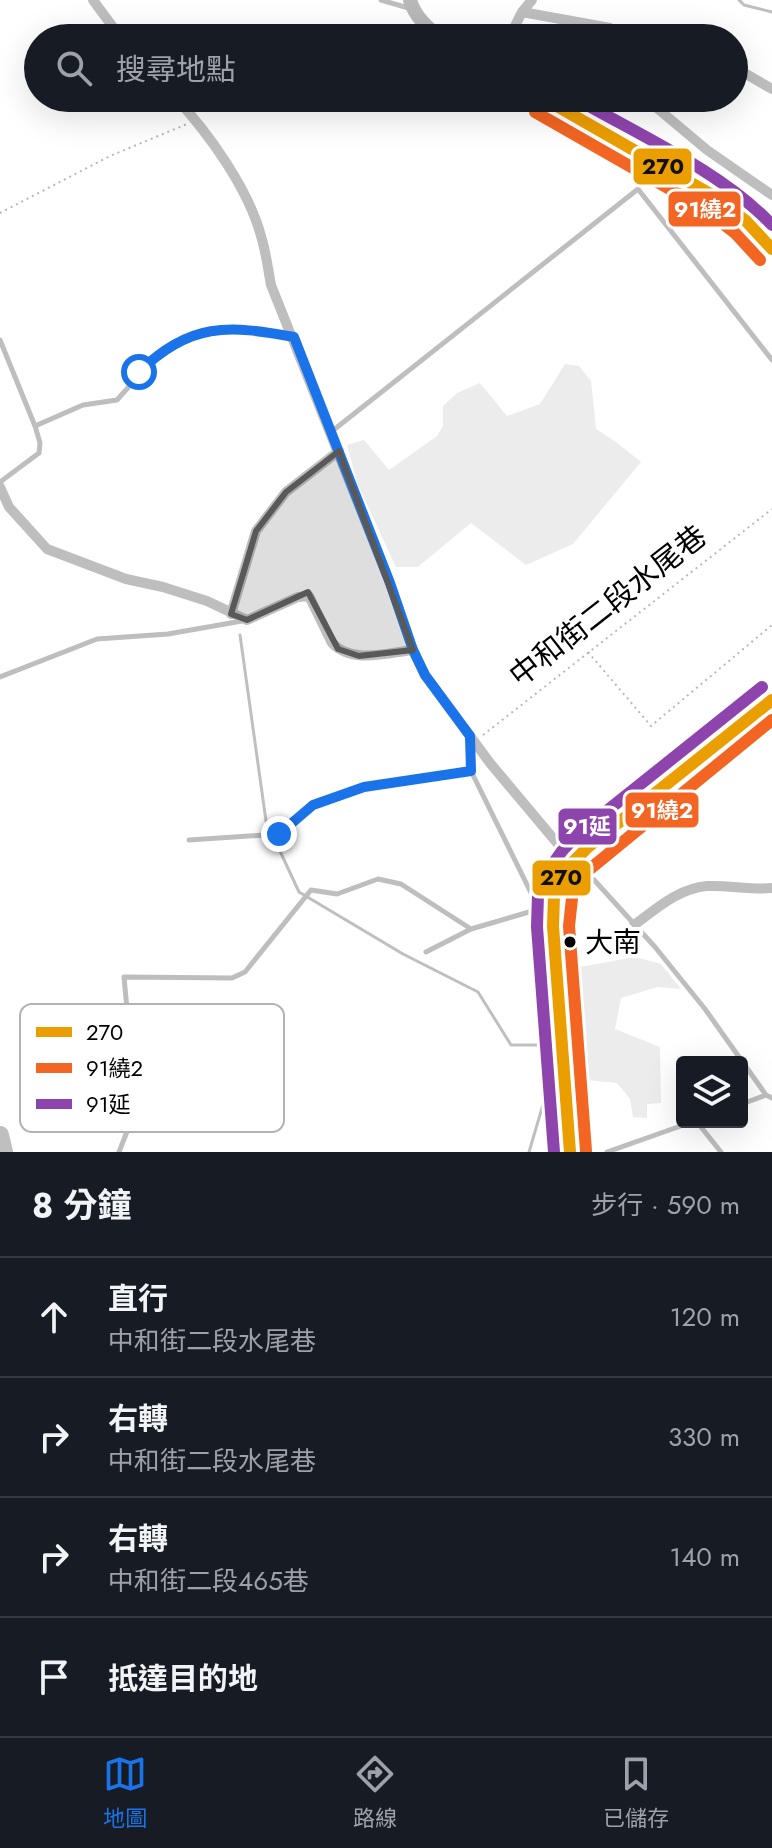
<!DOCTYPE html>
<html lang="zh-TW">
<head>
<meta charset="utf-8">
<style>
  :root { --surface:#171b24; --page:#242831; --text:#f1f3f6; --muted:#9ea1a6; --line:#363941; --accent:#1a73e8 }
  body { margin:0; font-family:Jost,"Noto Sans TC",sans-serif; background:var(--page); color:var(--text) }
  .controls { position:absolute; right:24px; bottom:24px; display:grid; overflow:hidden; border-radius:8px; box-shadow:0 8px 32px #0002 }
  .controls button { width:72px; height:72px; display:grid; place-items:center; padding:0; border:0; border-bottom:2px solid var(--line); background:var(--surface); color:var(--text); font:40px sans-serif }
  .stop { position:absolute; width:24px; height:24px; margin:-18px; border:6px solid #1a73e8; border-radius:50%; background:#fff }
  .stop.end { background:#1a73e8; border-color:#fff; box-shadow:0 2px 8px #0008 }
  .list { margin:0; padding:0; list-style:none }
  h2 { display:flex; justify-content:space-between; align-items:center; height:104px; margin:0; padding:0 32px; font-size:34px }
  h2 small { font-size:26px; font-weight:400; color:var(--muted) }
  .list li { display:grid; grid-template-columns:52px 1fr auto; gap:24px; align-items:center; box-sizing:border-box; height:120px; padding:0 32px; border-top:2px solid var(--line) }
  .list b { display:block; font-size:30px; white-space:nowrap }
  .list p { margin:0; font-size:26px; white-space:nowrap; color:var(--muted) }
  .list em { font-size:26px; font-style:normal; color:var(--muted) }
  .icon { flex:none; width:44px; height:44px; fill:none; stroke:currentColor; stroke-width:2; stroke-linecap:round; stroke-linejoin:round }
  .map { position:relative; flex:none; width:772px; height:1152px; overflow:hidden }
  .search { position:absolute; background:var(--surface); box-shadow:0 8px 32px #0002; left:24px; right:24px; top:24px; height:88px; display:flex; align-items:center; gap:20px; box-sizing:border-box; padding:0 28px; border-radius:44px; color:var(--muted); font-size:30px }
  .sheet { height:584px; background:var(--surface) }
  nav { display:flex; justify-content:space-around; align-items:center; box-sizing:border-box; height:112px; border-top:2px solid var(--line); background:var(--surface); font-size:22px; color:var(--muted) }
  nav a { display:grid; justify-items:center; gap:4px }
  nav .on { color:var(--accent) }
  .map>svg:first-child { display:block }
</style>
</head>
<body>
<div class="map">
<svg width="772" height="1152" viewBox="0 0 772 1152">
  <rect width="100%" height="100%" fill="#fff"/>
  <path fill="#ececec" d="M565 364 579 366 591 381 596 429 616 442 641 462 573 544 526 565 471 523 418 567H396L357 483 347 445 364 440 389 470 437 436 443 426V406L457 393 480 383 507 416 540 404Z
    M635 957 661 964 681 989 657 987 621 998 615 1029 660 1047 661 1103 647 1104V1118L633 1117 630 1099 617 1083 586 1080 580 967Z"/>
  <g fill="none" stroke-linecap="round" stroke-linejoin="round">
    <path stroke="#bfbfbf" stroke-width="3" d="M739 0 744 5 772 12
      M240 635 266 821 299 892 403 954 478 992 511 1045H550L555 1064 529 1152"/>
    <path stroke="#bfbfbf" stroke-width="18" d="M0 1135 4 1152"/>
    <path stroke="#b9b9b9" stroke-width="2" stroke-dasharray="2 4" stroke-linecap="butt" d="M629 173 634 181
      M0 213 110 156 187 124
      M588 652 651 726 772 625
      M483 735 772 509"/>
    <path stroke="#bebebe" stroke-width="5" d="M381 0 412 9
      M0 340 35 426
      M331 432 638 189 772 360
      M0 482 39 453 40 443 35 426 83 405 117 400 158 354 186 339 224 328H245L290 336
      M0 677 97 639 168 634 242 621
      M470 738 471 771 539 909
      M189 840 279 834 313 805 364 787 471 771
      M573 862 586 871 655 947 705 1009 766 1095
      M426 952 471 929
      M742 1104 766 1095 772 1098
      M697 1122 721 1152
      M119 1152 128 1129 135 1095 124 977 232 978 245 972 311 890 337 894 378 879 401 884 471 929 553 905
      M607 1152 692 1122"/>
    <path stroke="#bebebe" stroke-width="10" d="M93 0 121 38
      M522 12 610 28 631 38
      M509 38 522 12 532 0
      M734 67 772 89
      M176 98C209 134 248 188 261 236 266 252 268 269 271 285L390 583 413 650 425 675 490 763 573 862
      M645 98 707 150 772 195
      M0 487 9 507 47 549 126 579 163 587 207 601 247 620 298 597 309 596 332 643C352 664 387 653 413 650
      M231 614 256 531 286 492 339 451
      M634 925C656 909 679 888 707 886 729 885 750 890 772 888"/>
    <path stroke="#b8b8b8" stroke-width="14" d="M410 0C415 17 428 29 442 38
      M543 98 712 195 746 221 772 249
      M570 1152 553 926 554 896 558 882 573 862 588 847 772 700"/>
    <defs>
      <path id="bus-1" d="M543 98 712 195 746 221 772 249
        M570 1152 553 926 554 896 558 882 573 862 588 847 772 700"/>
      <path id="bus-2" d="M535 112 703 208 735 233 760 260
        M586 1151 569 926 573 889 585 873 772 720"/>
      <path id="bus-3" d="M575 98C639 135 722 172 772 225
        M554 1152 537 927 538 894 543 878 562 851 578 834 762 687"/>
    </defs>
    <use href="#bus-1" stroke="#fff" stroke-width="18"/>
    <use href="#bus-2" stroke="#fff" stroke-width="18"/>
    <use href="#bus-3" stroke="#fff" stroke-width="18"/>
    <use href="#bus-1" stroke="#eb9e00" stroke-width="12"/>
    <use href="#bus-2" stroke="#f26522" stroke-width="12"/>
    <use href="#bus-3" stroke="#8e44ad" stroke-width="12"/>
  </g>
  <g fill="none" stroke-linecap="round" stroke-linejoin="round">
    <path stroke="#1a73e8" stroke-width="10" d="M139 372C190 322 228 325 294 337L390 583 413 650 425 675 470 736 471 771 364 787 313 805 279 834"/>
  </g>
  <path fill="#595959" fill-opacity="0.2" stroke="#595959" stroke-width="6" stroke-linejoin="round" d="M339 451 413 650 359 656 338 649 308 592 247 620 231 614 256 531 286 492Z"/>
  <circle fill="#000" stroke="#fff" stroke-width="3" cx="570" cy="942" r="7"/>
  <g text-anchor="middle" stroke-width="8" stroke-linejoin="round" paint-order="stroke">
    <g font-size="28" fill="#000" stroke="#fff" text-anchor="start">
      <text x="585" y="952">大南</text>
    </g>
    <g font-size="30" fill="#000" stroke="#fff">
      <text transform="translate(608 606) rotate(-38)" y="10">中和街二段水尾巷</text>
    </g>
  </g>
  <rect x="20" y="1004" width="264" height="128" rx="12" fill="#fff" stroke="#b2b2b2" stroke-width="2"/>
  <rect x="36" y="1027" width="36" height="10" fill="#eb9e00"/>
  <rect x="36" y="1063" width="36" height="10" fill="#f26522"/>
  <rect x="36" y="1099" width="36" height="10" fill="#8e44ad"/>
  <g font-size="22" fill="#000">
    <text x="86" y="1040">270</text>
    <text x="86" y="1076">91繞2</text>
    <text x="86" y="1112">91延</text>
  </g>
  <g stroke="#fff" stroke-width="3">
    <rect x="632" y="147" width="61" height="39" rx="8" fill="#eb9e00"/>
    <rect x="667" y="190" width="75" height="38" rx="8" fill="#f26522"/>
    <rect x="624" y="791" width="76" height="38" rx="8" fill="#f26522"/>
    <rect x="557" y="807" width="61" height="39" rx="8" fill="#8e44ad"/>
    <rect x="531" y="859" width="61" height="38" rx="8" fill="#eb9e00"/>
  </g>
  <g font-size="22" text-anchor="middle" font-weight="bold" fill="#fff">
    <text x="705" y="217">91繞2</text>
    <text x="662" y="818">91繞2</text>
    <text x="587" y="834">91延</text>
  </g>
  <g font-size="22" text-anchor="middle" font-weight="bold" fill="#111">
    <text x="663" y="174">270</text>
    <text x="561" y="885">270</text>
  </g>
</svg>
<div class="controls">
<button><svg class="icon" aria-label="layers" viewBox="0 0 24 24"><path d="M12 4l9 5-9 5-9-5zM3 14l9 5 9-5"/></svg></button>
</div>
<div class="stop" style="left:139px;top:372px"></div>
<div class="stop end" style="left:279px;top:834px"></div>
<div class="search"><svg class="icon" aria-label="search" viewBox="0 0 24 24"><circle cx="10" cy="10" r="6"/><path d="M15 15l6 6"/></svg>搜尋地點</div>
</div>
<section class="sheet">
<h2>8 分鐘<small>步行 · 590 m</small></h2>
<ul class="list">
<li><svg class="icon" aria-label="ahead" viewBox="0 0 24 24"><path d="M12 20V5M6 11l6-6 6 6"/></svg><div><b>直行</b><p>中和街二段水尾巷</p></div><em>120 m</em></li>
<li><svg class="icon" aria-label="right" viewBox="0 0 24 24"><path d="M7 20v-9h11M14 6l5 5-5 5"/></svg><div><b>右轉</b><p>中和街二段水尾巷</p></div><em>330 m</em></li>
<li><svg class="icon" aria-label="right" viewBox="0 0 24 24"><path d="M7 20v-9h11M14 6l5 5-5 5"/></svg><div><b>右轉</b><p>中和街二段465巷</p></div><em>140 m</em></li>
<li><svg class="icon" aria-label="arrive" viewBox="0 0 24 24"><path d="M6 21V4h12l-3 4 3 4H6"/></svg><div><b>抵達目的地</b></div></li>
</ul>
</section>
<nav>
<a class="on"><svg class="icon" aria-label="map" viewBox="0 0 24 24"><path d="M3 6l6-2 6 2 6-2v14l-6 2-6-2-6 2zM9 4v14M15 6v14"/></svg>地圖</a>
<a><svg class="icon" aria-label="directions" viewBox="0 0 24 24"><path d="M12 3l9 9-9 9-9-9zM9 14v-3h6M13 9l2 2-2 2"/></svg>路線</a>
<a><svg class="icon" aria-label="saved" viewBox="0 0 24 24"><path d="M7 4h10v16l-5-4-5 4z"/></svg>已儲存</a>
</nav>
</body>
</html>
